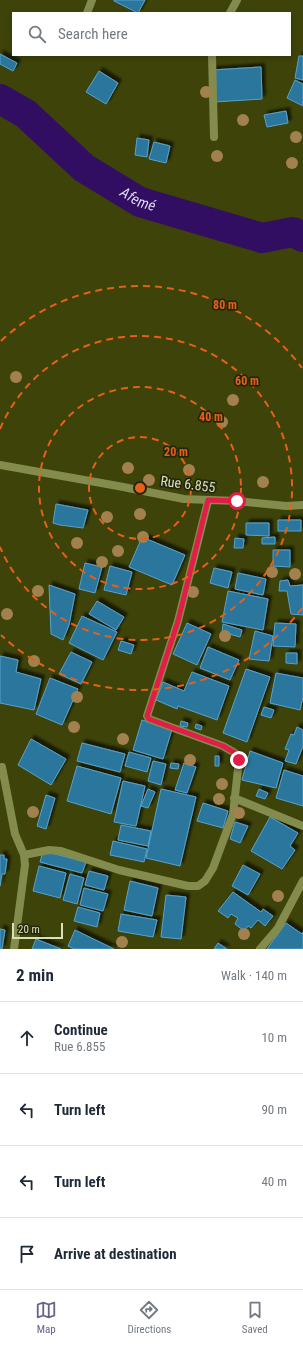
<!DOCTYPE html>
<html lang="en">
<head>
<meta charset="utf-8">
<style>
  :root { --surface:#fff; --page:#f6f6f7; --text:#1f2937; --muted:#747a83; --line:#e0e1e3; --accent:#66638c }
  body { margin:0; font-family:"Roboto Condensed",sans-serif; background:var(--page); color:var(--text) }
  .scale { position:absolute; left:12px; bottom:10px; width:51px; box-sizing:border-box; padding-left:4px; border:2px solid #d9e0bc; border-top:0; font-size:11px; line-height:14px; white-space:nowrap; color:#d9e0bc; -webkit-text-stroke:3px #24280a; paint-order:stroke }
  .stop { position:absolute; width:12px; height:12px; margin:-9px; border:3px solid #e11d48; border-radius:50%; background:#fff }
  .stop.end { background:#e11d48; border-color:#fff; box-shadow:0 1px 4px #0008 }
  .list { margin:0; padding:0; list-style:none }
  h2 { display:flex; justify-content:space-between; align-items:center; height:52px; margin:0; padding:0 16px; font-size:17px }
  h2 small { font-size:13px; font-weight:400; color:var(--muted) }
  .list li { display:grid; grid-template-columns:26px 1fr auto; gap:12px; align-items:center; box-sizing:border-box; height:72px; padding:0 16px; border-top:1px solid var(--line) }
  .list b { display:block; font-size:15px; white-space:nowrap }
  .list p { margin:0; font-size:13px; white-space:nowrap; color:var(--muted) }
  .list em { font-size:13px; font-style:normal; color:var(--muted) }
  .icon { flex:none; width:22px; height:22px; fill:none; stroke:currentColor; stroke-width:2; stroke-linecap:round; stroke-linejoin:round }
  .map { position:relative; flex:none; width:303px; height:949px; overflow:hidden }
  .search { position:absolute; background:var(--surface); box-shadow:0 2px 6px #0003; left:12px; right:12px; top:12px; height:44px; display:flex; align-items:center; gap:10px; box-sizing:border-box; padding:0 14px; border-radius:0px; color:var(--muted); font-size:15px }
  .sheet { height:340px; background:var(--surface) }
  nav { display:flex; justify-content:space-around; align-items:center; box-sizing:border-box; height:56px; border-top:1px solid var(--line); background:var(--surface); font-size:11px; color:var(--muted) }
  nav a { display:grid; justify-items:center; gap:2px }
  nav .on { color:var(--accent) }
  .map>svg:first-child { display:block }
</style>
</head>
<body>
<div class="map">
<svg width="303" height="949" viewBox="0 0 303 949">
  <defs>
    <filter id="shadow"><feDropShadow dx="3.5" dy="-3.5" stdDeviation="1" flood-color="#0009"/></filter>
  </defs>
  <rect width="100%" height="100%" fill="#3d4309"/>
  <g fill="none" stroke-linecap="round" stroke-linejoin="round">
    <path stroke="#310e61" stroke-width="30" id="s1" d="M0 99 26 114 84 168 140 202 262 238 293 232 303 237"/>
  </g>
  <path fill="#29769d" stroke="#59a2cc" filter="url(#shadow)" d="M114 0H145L138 13 114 1Z
    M0 54 17 63 13 71 0 64Z
    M299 56H303V80L295 78Z
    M261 67 262 99 214 102 212 70Z
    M99 71 118 83 106 104 86 92Z
    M295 80 303 84V106L287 98Z
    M286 111 288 123 267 127 264 115Z
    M137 138 149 140 147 157 135 155Z
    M154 142 170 146 166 163 149 159Z
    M56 504 88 510 83 528 60 525 53 523Z
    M278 520H301V531H278Z
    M246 523H269V536L246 535Z
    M142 537 185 555 172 585 129 567Z
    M275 537V544H262V538Z
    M235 538 244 539 243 548H234Z
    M273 550H290V567L273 566Z
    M85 563 102 567 95 593 79 589Z
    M110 566 132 572 126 595 104 590Z
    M214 568 232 572 228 588 210 583Z
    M238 573 266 579 263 595 235 589Z
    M288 580 290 586 303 585V615L291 614 287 591H279L280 581Z
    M49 585 75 594 69 625 63 640 51 634Z
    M228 591 268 599 263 630 222 622Z
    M97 601 124 617 116 630 89 614Z
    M82 616 117 632 103 660 69 643Z
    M187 623 211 634 197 665 173 654Z
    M275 623 296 624 295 647 273 646Z
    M223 624 242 630 240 637 222 632Z
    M255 631 273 636 269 661 249 659Z
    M121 641 134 645 131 654 118 650Z
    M208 647 239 660 230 680 200 668Z
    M71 652 92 662 81 684 59 674Z
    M286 653H297V664L286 663Z
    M0 656 18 660 16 672 41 679 34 710 0 703Z
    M246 669 270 677 247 742 223 733Z
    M192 672 229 686 217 720 178 706 177 709 156 700 163 682 184 691Z
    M276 673 303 678V697L300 710 270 703Z
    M50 678 78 689 62 725 36 714Z
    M264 707 274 710 271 718 261 715Z
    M142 720 172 729 163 759 133 750Z
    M181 721 188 723 187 727 180 726Z
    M196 724 202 726 201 730 195 728Z
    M297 727 303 730V746L296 764 285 761 289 750 285 749 291 734 294 735Z
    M31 739 66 759 51 785 18 765Z
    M82 743 125 754 120 772 77 761Z
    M250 751 283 763 276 788 242 780Z
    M129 752 151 758 147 772 125 766Z
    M215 756H219V766H215Z
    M153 761 166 764 161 785 148 781Z
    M171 763 179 764 178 769 170 768Z
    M184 763 196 767 187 793 175 790Z
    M77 766 121 778 111 814 67 801Z
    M284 770 303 776V806L276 798Z
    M123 781 145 786 136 826 114 822Z
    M148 789 155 792 148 808 141 806Z
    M161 789 196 797 180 866 146 858Z
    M259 789 268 793 265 799 256 796Z
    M46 795 55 798 46 829 37 826Z
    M203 803 228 811 223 828 197 821Z
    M270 817 298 833 290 846 295 850 282 869 251 851Z
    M235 822 248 826 240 843 230 839Z
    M121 825 151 831 148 846 118 840Z
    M113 841 147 849 144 862 110 855Z
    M43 851 86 862 82 873 40 862Z
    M0 855H4V859H7L5 874H2L0 886Z
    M243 865 260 874 248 895 232 886Z
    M39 866 66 873 60 898 33 891Z
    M89 871 108 876 104 890 85 885Z
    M70 874 84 878 77 904 63 900Z
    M130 881 158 888 152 916 124 910Z
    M84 888 108 894 103 911 80 905Z
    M233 892 261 912 263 909 273 916 265 926 258 920 251 928 248 926 244 931 235 924 238 918 231 914 228 918 218 911Z
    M166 895 186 897 181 939 161 937Z
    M78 907 100 913 97 927 74 921Z
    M121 914 157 920 153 937 118 931Z
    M286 923 302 934 303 932V949H267Z
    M0 929 5 930 2 949H0Z
    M75 930 114 949H74L68 946Z
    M36 939 61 949H32Z
    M218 943 227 949H214Z"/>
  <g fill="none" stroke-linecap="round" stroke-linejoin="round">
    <path stroke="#838b4d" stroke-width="8" d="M87 13 92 0
      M230 13 237 0
      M212 55 214 137
      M0 465 118 486 184 499 237 501 286 506 303 505
      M2 767 15 834 24 855 25 865 14 949
      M234 798 303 826
      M24 855 49 850 61 851 119 870 188 886H198L205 881 213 868 233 814 239 760 235 753 223 746 149 719 147 716 178 621 208 501
      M260 949 278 928 303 881"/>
  </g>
  <g fill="#a2814e">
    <circle cx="206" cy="92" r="6"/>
    <circle cx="243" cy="120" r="6"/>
    <circle cx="296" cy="137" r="6"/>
    <circle cx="217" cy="156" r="6"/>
    <circle cx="292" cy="163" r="6"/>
    <circle cx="16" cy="377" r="6"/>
    <circle cx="233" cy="400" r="6"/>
    <circle cx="222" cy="422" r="6"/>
    <circle cx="128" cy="468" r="6"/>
    <circle cx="189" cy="470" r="6"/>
    <circle cx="149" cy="480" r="6"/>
    <circle cx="263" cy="482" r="6"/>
    <circle cx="140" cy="514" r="6"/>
    <circle cx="107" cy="517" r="6"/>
    <circle cx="143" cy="537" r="6"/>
    <circle cx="77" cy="543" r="6"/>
    <circle cx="118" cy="551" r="6"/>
    <circle cx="102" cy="562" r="6"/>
    <circle cx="272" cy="572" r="6"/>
    <circle cx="295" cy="574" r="6"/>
    <circle cx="38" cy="591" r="6"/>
    <circle cx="193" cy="592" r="6"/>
    <circle cx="7" cy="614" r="6"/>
    <circle cx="225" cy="636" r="6"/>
    <circle cx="34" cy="661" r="6"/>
    <circle cx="77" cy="697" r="6"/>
    <circle cx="74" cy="727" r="6"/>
    <circle cx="123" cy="739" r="6"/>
    <circle cx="190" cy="760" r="6"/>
    <circle cx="222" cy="784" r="6"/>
    <circle cx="219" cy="799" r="6"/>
    <circle cx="33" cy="812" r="6"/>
    <circle cx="239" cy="813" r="6"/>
    <circle cx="278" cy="896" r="6"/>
    <circle cx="244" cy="934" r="6"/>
    <circle cx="122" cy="942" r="6"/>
  </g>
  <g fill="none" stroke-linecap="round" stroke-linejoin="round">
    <path stroke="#e11d48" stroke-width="5" d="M237 501 208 500 178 621 147 716 149 719 223 746 235 753 239 760"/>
  </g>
  <g fill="none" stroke="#e76015" stroke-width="2" stroke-dasharray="7 5">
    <circle cx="140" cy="488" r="51"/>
    <circle cx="140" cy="488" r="101"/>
    <path d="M0 429A152 152 0 1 1 0 547"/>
    <path d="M302 608A202 202 0 0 1 1 635M1 341A202 202 0 0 1 302 368"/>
  </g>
  <g text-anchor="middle" stroke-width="3.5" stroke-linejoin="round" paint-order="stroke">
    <g font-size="14" fill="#d9e0bc" stroke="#24280a">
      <text transform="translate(188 484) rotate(7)" y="5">Rue 6.855</text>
    </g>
    <g font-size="15" font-style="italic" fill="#dfdaf1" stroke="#24280a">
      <text dy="5" stroke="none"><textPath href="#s1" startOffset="172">Afemé</textPath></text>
    </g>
  </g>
  <circle cx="140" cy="488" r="6" fill="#e76015" stroke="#24280a" stroke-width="2"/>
  <g font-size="12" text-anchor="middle" font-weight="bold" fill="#e76015" stroke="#24280a" stroke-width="3.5" stroke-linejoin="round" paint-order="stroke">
    <text x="225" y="309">80 m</text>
    <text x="247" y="385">60 m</text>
    <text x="211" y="421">40 m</text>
    <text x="176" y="456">20 m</text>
  </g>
</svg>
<div class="scale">20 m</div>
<div class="stop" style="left:237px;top:501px"></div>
<div class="stop end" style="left:239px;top:760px"></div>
<div class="search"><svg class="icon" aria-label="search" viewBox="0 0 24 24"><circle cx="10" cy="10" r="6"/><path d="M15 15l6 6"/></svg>Search here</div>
</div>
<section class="sheet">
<h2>2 min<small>Walk · 140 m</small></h2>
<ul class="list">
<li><svg class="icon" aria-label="ahead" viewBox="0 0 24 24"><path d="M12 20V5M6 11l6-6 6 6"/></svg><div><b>Continue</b><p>Rue 6.855</p></div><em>10 m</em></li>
<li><svg class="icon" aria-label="left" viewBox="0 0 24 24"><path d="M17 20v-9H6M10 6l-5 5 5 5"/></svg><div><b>Turn left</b></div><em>90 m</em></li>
<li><svg class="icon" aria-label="left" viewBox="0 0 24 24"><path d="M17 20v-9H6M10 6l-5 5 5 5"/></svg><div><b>Turn left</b></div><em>40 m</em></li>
<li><svg class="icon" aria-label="arrive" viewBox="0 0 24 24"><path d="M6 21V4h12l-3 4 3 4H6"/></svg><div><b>Arrive at destination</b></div></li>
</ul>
</section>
<nav>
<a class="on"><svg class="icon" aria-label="map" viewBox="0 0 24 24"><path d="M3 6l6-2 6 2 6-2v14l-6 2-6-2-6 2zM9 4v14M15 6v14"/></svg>Map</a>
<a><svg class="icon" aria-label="directions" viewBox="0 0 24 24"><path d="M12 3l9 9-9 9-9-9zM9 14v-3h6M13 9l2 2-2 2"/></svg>Directions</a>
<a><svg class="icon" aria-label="saved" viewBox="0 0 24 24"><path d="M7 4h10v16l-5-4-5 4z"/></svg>Saved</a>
</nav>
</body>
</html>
